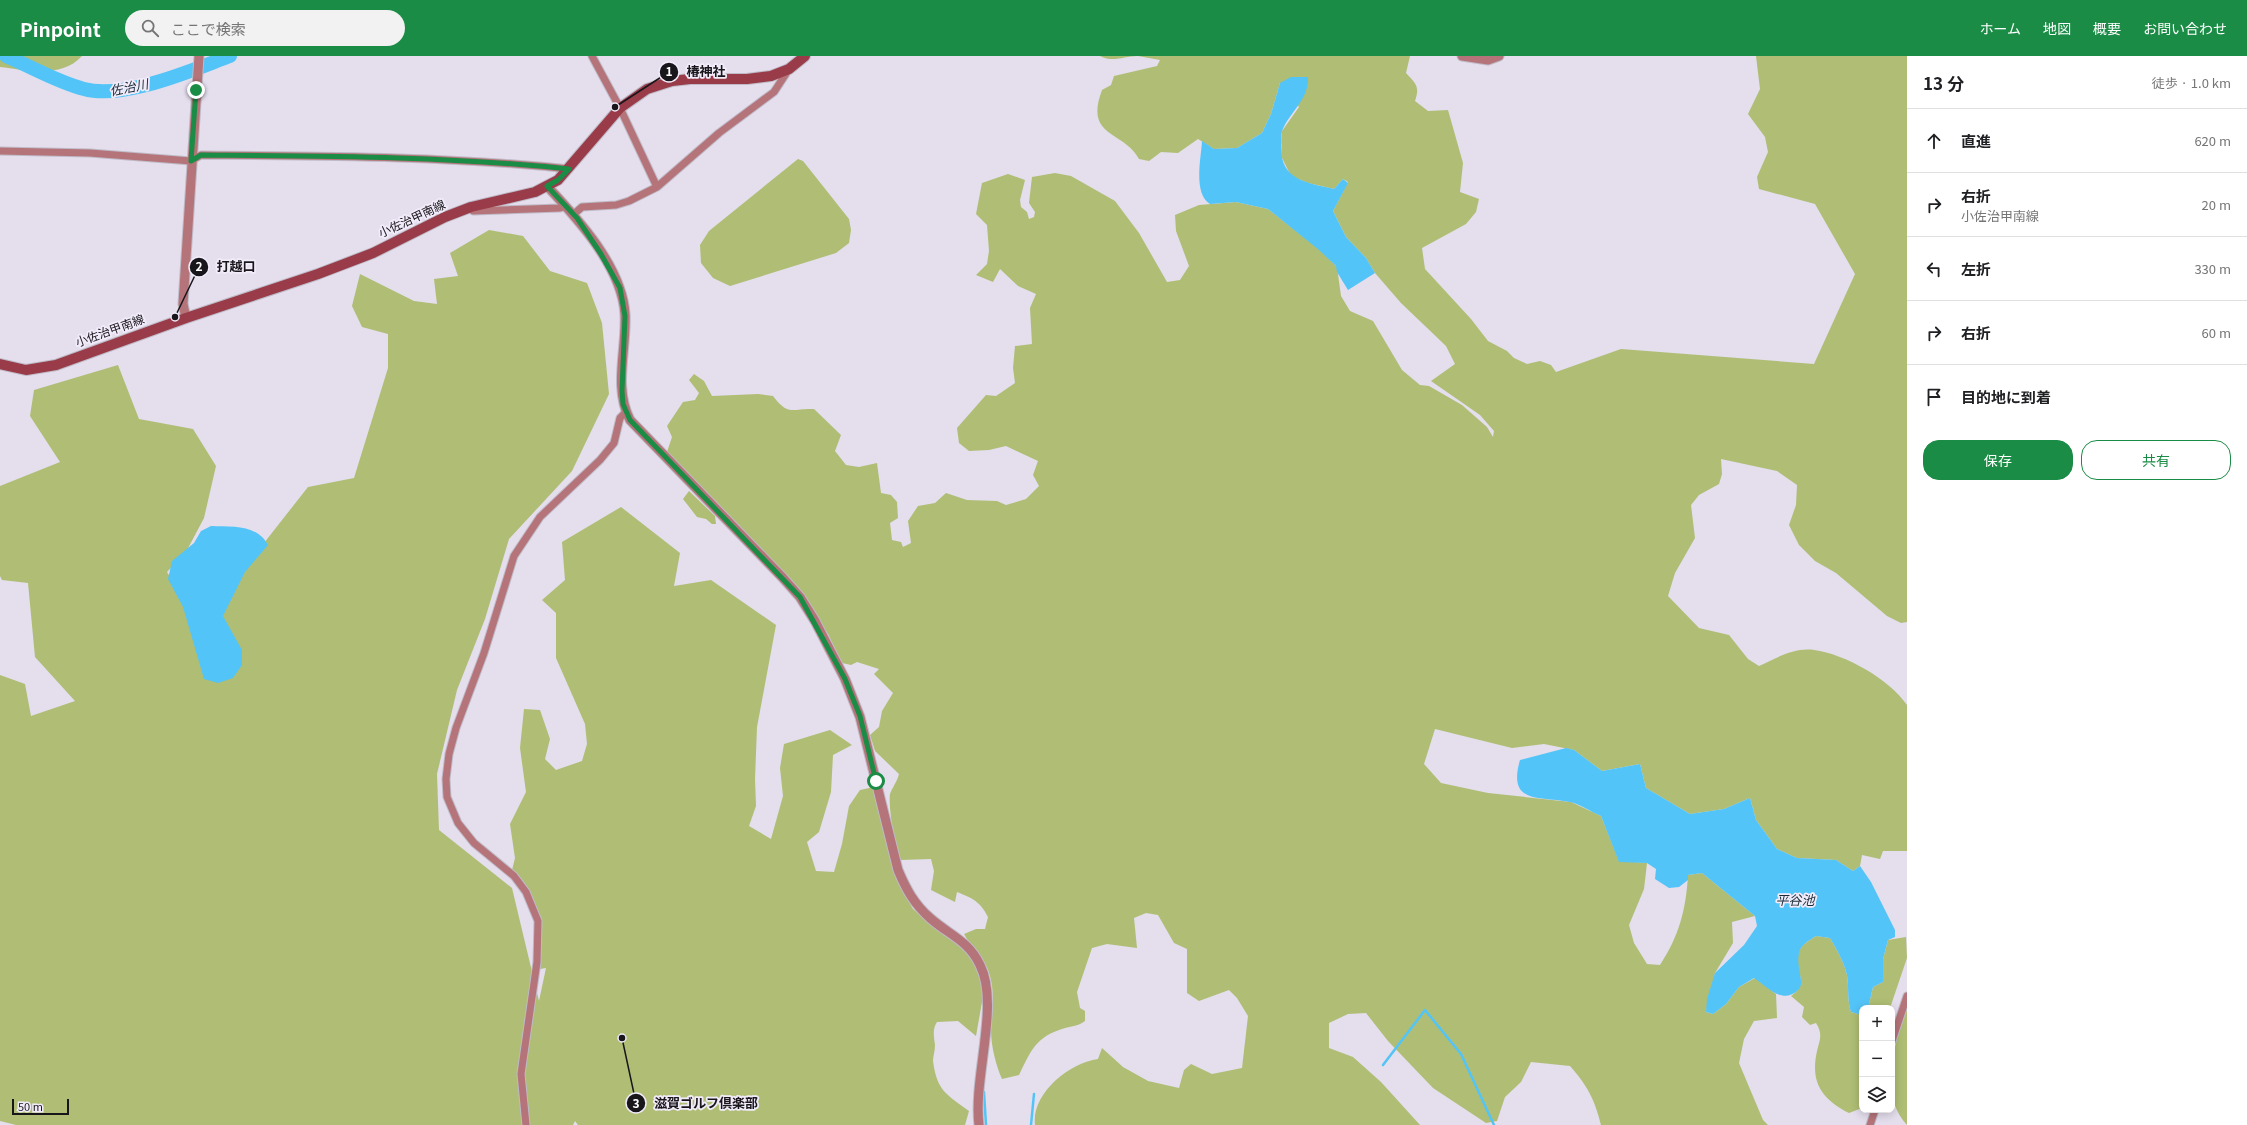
<!DOCTYPE html>
<html lang="ja">
<head>
<meta charset="utf-8">
<style>
  :root { --surface:#fff; --page:#f2f2f2; --text:#202124; --muted:#757577; --line:#e0e0e0; --accent:#1a8c45 }
  body { margin:0; font-family:Georgia,"Noto Sans JP",serif; background:var(--page); color:var(--text) }
  .controls { position:absolute; right:12px; bottom:12px; display:grid; overflow:hidden; border-radius:8px; box-shadow:0 2px 10px #0003 }
  .controls button { width:36px; height:36px; display:grid; place-items:center; padding:0; border:0; border-bottom:1px solid var(--line); background:var(--surface); color:var(--text); font:20px sans-serif }
  .scale { position:absolute; left:12px; bottom:10px; width:57px; box-sizing:border-box; padding-left:4px; border:2px solid #18161b; border-top:0; font-size:11px; line-height:14px; white-space:nowrap; color:#18161b; -webkit-text-stroke:3px #f1ebfa; paint-order:stroke }
  .stop { position:absolute; width:12px; height:12px; margin:-9px; border:3px solid #1a8c45; border-radius:50%; background:#fff }
  .stop.end { background:#1a8c45; border-color:#fff; box-shadow:0 1px 4px #0008 }
  .list { margin:0; padding:0; list-style:none }
  h2 { display:flex; justify-content:space-between; align-items:center; height:52px; margin:0; padding:0 16px; font-size:17px }
  h2 small { font-size:13px; font-weight:400; color:var(--muted) }
  .list li { display:grid; grid-template-columns:26px 1fr auto; gap:12px; align-items:center; box-sizing:border-box; height:64px; padding:0 16px; border-top:1px solid var(--line) }
  .list b { display:block; font-size:15px; white-space:nowrap }
  .list p { margin:0; font-size:13px; white-space:nowrap; color:var(--muted) }
  .list em { font-size:13px; font-style:normal; color:var(--muted) }
  .actions { display:flex; gap:8px; padding:12px 16px }
  .actions a { flex:1; padding:9px 0; border:1px solid var(--accent); border-radius:16px; text-align:center; font-size:14px; color:var(--accent) }
  .actions .main { background:var(--accent); color:#fff }
  .icon { flex:none; width:22px; height:22px; fill:none; stroke:currentColor; stroke-width:2; stroke-linecap:round; stroke-linejoin:round }
  .map { position:relative; flex:none; width:1907px; height:1069px; overflow:hidden }
  header { display:flex; align-items:center; gap:24px; box-sizing:border-box; height:56px; padding:0 20px; background:var(--accent); color:#fff }
  header strong { font-size:19px }
  nav { display:flex; gap:22px; margin-inline-start:auto; font-size:14px }
  .search { width:280px; height:36px; background:var(--page); display:flex; align-items:center; gap:10px; box-sizing:border-box; padding:0 14px; border-radius:22px; color:var(--muted); font-size:15px }
  main { display:flex }
  aside { flex:1; background:var(--surface) }
  .map>svg:first-child { display:block }
</style>
</head>
<body>
<header>
<strong>Pinpoint</strong>
<div class="search"><svg class="icon" aria-label="search" viewBox="0 0 24 24"><circle cx="10" cy="10" r="6"/><path d="M15 15l6 6"/></svg>ここで検索</div>
<nav><a>ホーム</a><a>地図</a><a>概要</a><a>お問い合わせ</a></nav>
</header>
<main>
<div class="map">
<svg width="1907" height="1069" viewBox="0 0 1907 1069">
  <rect width="100%" height="100%" fill="#e4deed"/>
  <path fill="#afbe74" d="M0 0H82C61 23 27 14 0 11Z
    M1100 0H1410L1406 17C1416 28 1420 30 1415 45L1428 55 1448 54 1463 107 1460 136 1479 143 1476 156 1466 168 1422 192 1425 213 1471 263 1488 285 1507 295 1514 302 1527 308 1540 305 1551 309 1556 316 1621 293 1814 308 1855 218 1815 148 1759 133 1757 121 1768 96 1765 81 1748 58 1760 33 1756 0H1907V566L1901 567 1887 560 1836 517 1815 505 1799 489 1789 469 1796 449 1797 429 1777 415 1721 403 1722 418 1719 428 1699 439 1691 449 1695 482 1675 517 1668 540 1699 572 1729 579 1748 603 1759 610C1776 602 1795 591 1814 594 1845 598 1889 623 1907 649V795H1883L1880 803 1862 799 1860 810 1853 815 1836 804 1797 802 1777 793 1756 764 1750 742 1724 753 1690 758 1646 732 1640 708 1602 715 1574 694 1544 688 1512 692 1435 673 1424 708 1441 727 1488 737 1571 746 1601 760 1619 805 1647 807 1644 833 1629 869 1634 887 1647 908 1660 909C1679 880 1686 854 1688 819L1702 817 1755 860 1732 866 1733 887 1715 917 1706 956 1713 958 1726 948 1739 931 1755 922 1776 938 1777 962 1754 965 1744 983 1739 1007 1763 1064 1768 1069H1601C1595 1044 1587 1029 1570 1010L1531 1006 1521 1026 1505 1041 1497 1065 1486 1067 1433 1032 1388 985 1366 957 1348 958 1329 967V992L1353 1001 1381 1026 1420 1069H1035C1031 1038 1069 1007 1098 1003L1102 992 1123 1011 1148 1025 1179 1032 1184 1014 1191 1008 1212 1018 1242 1012 1248 960 1237 942 1229 934 1199 945 1187 937V893L1174 887 1158 859 1146 857 1134 862 1137 892 1107 888 1092 892 1077 936 1080 952 1085 955V965C1077 971 1069 970 1059 974 1034 983 1030 997 1019 1019L1002 1023C996 1010 991 989 991 975 992 956 995 938 990 920 986 903 972 893 964 878L976 873H985L988 861C980 845 972 842 957 836L955 846 931 834 934 815 931 803 901 804C895 796 888 749 890 738 892 732 897 726 899 718L875 695 870 679 879 671 882 655 893 637 874 618 879 613 857 606 851 609 842 607 828 578 801 539 667 396 672 381 667 370 683 346 695 344 699 337 689 324 694 318 704 325 712 340 758 338 773 340C789 361 792 352 814 353L841 379 835 395 846 409 859 411 877 407 881 437 891 439 897 446 898 462 890 467 892 484 901 486 903 491 911 487 908 465 918 450 935 447 946 437 967 444 997 445 1006 449 1026 443 1039 430 1033 419 1038 405 1006 390 989 394 969 395 959 387 957 372 986 339 996 340 1015 327 1013 312 1015 290 1032 288 1030 252 1036 238 1018 230 1000 213 993 226 976 219 987 208 989 195 987 169 976 158 982 127 1008 118 1025 124 1020 144 1021 151 1027 156 1029 163 1034 161 1035 156 1029 147 1032 121 1055 117 1071 120 1115 145 1139 177 1167 226 1180 224 1189 210 1176 175 1175 159 1199 149 1236 146 1268 153 1320 194 1337 211 1341 240 1350 255 1373 265 1402 314 1420 329 1429 330 1462 349 1487 371 1493 381 1494 375 1480 359 1431 325 1455 308 1446 290 1401 247 1375 217 1366 202 1346 181 1333 155 1348 126 1343 123 1334 133 1308 127 1291 120 1281 100 1282 75 1299 51 1280 27 1271 58 1262 77 1237 92 1214 93 1198 83 1178 97 1161 96 1149 105 1139 103C1123 74 1084 82 1102 34L1111 29 1114 20 1157 10 1160 4C1153 3 1145 1 1138 0 1123 0 1114 7 1100 0Z
    M798 103 803 105 849 163 851 174 849 187 836 197 730 230 713 222 701 207 700 189 709 175Z
    M489 174 523 180 550 215 587 227 602 267 609 338 572 415 509 483 485 563 457 634 437 718 439 774 512 832 539 945 546 912 540 913 542 866 529 835 512 814 515 802 510 768 526 736 520 692 524 653 540 654 550 683 545 703 556 714 582 705 587 688 585 668 556 602V557L542 544 565 524 562 486 621 451 680 497 674 530 711 524 776 569 757 671 755 723 756 750 749 770 771 783 783 740 780 712 784 688 830 674 852 689 833 699 831 736 819 776 807 786 816 815 834 816 842 788 849 750 860 734 874 731 897 824 913 853 932 869 951 879 974 905 984 935 976 980 958 965 937 966C932 973 934 981 935 989 935 995 933 1000 933 1005 937 1035 946 1038 969 1055L965 1069H578L575 1065 573 1069H16L0 1065V619L25 628 31 660 75 645 35 601 28 527 2 524 0 520V430L60 406 30 360 34 334 118 309 139 363 193 373 216 410 204 462 186 496 167 516 230 621 242 600 217 563 238 520 308 431 354 422 388 312V278L362 271 352 250 360 218 414 245 437 248 434 223 458 220 450 197Z
    M689 435 715 460 716 468H712L706 463 697 461 683 443Z
    M1816 880 1830 882C1837 894 1844 906 1847 919 1849 932 1847 944 1851 956L1862 959V1052L1849 1057C1822 1043 1810 1027 1817 995 1820 983 1823 978 1816 967L1810 969 1802 961 1804 951 1791 940C1813 925 1790 913 1799 895 1802 888 1810 884 1816 880Z
    M1906 881 1907 902 1890 952H1868L1873 931 1883 926V903L1888 884Z
    M1907 953V1069C1878 1038 1894 988 1907 953Z"/>
  <path fill="#53c4f7" d="M1291 21H1308C1309 44 1290 55 1282 75 1281 79 1282 86 1281 90 1280 124 1307 127 1334 133L1343 123 1348 127 1333 155 1346 181 1366 202 1375 217 1348 234 1337 216 1336 210 1319 194 1268 153 1236 146 1210 148C1193 137 1201 103 1202 85L1214 93 1237 92 1262 77 1271 58 1280 27Z
    M211 470C232 471 257 468 268 489L245 516 223 560 242 594V609L233 622 218 627 204 623 183 551 168 523 172 505 194 487 201 475Z
    M1566 692 1574 694 1602 715 1640 708 1646 732 1690 758 1724 753 1750 742 1756 764 1777 793 1797 802 1836 804 1853 815 1860 810 1871 826 1895 874V881L1888 884 1883 903V926L1873 931 1868 952H1862V959L1851 956C1847 944 1849 932 1847 919 1844 906 1837 894 1830 882L1816 880C1810 884 1800 889 1799 897 1797 907 1800 915 1801 924 1802 928 1800 933 1797 935 1782 948 1767 931 1754 922L1739 931 1726 948 1713 958 1706 956 1707 943 1715 917 1744 889 1757 870 1755 860 1702 817 1688 819V824L1679 831 1669 832 1655 823 1656 813 1647 807 1619 806 1601 760C1591 756 1580 748 1570 746 1540 740 1507 749 1520 704Z"/>
  <g fill="none" stroke-linecap="round" stroke-linejoin="round">
    <path stroke="#53c4f7" stroke-width="2.5" d="M1383 1009 1425 954 1461 998 1494 1069
      M984 1036 986 1069
      M1031 1069 1034 1038"/>
    <path stroke="#53c4f7" stroke-width="14" d="M6 0C32 11 57 26 84 33 124 44 192 14 230 0"/>
    <defs>
      <path id="minor" d="M592 0 620 52 657 131
        M0 95 90 97 191 105 201 99C324 100 446 100 569 113
        M471 151 473 155 560 152 566 150
        M574 158 582 151 616 149 629 145 657 131 719 77 774 36 789 13
        M1892 985 1907 940
        M526 1069 521 1018 537 906 538 865 526 836 514 820 474 787 458 767 447 741 446 723 449 698 456 672 484 597 514 500 540 461 600 404 614 387 620 362 626 356
        M1870 1069 1875 1054"/>
      <path id="tertiary" d="M1462 0 1488 4 1499 0
        M547 130C578 163 622 211 625 258 627 293 613 331 630 364L783 522 800 541 815 565 845 623 860 661 898 814C906 833 914 848 930 862 949 879 968 884 980 909 1000 949 973 1021 979 1069
        M186 262 183 248 199 0"/>
      <path id="secondary" d="M0 308 26 314 56 309 186 262 318 218 373 197 445 161 471 151 535 136 558 124 620 52 647 33 672 25 690 23H747L771 20 789 13 805 0"/>
    </defs>
    <use href="#minor" stroke="#bfbac7" stroke-width="9"/>
    <use href="#tertiary" stroke="#bfbac7" stroke-width="11"/>
    <use href="#secondary" stroke="#bfbac7" stroke-width="12"/>
    <use href="#minor" stroke="#b57479" stroke-width="7"/>
    <use href="#tertiary" stroke="#b57479" stroke-width="9"/>
    <use href="#secondary" stroke="#993b48" stroke-width="10"/>
  </g>
  <g fill="none" stroke-linecap="round" stroke-linejoin="round">
    <path stroke="#1a8c45" stroke-width="5" d="M196 34 191 105 201 99C324 100 446 100 569 113L558 124 547 130 577 162 601 198 620 232 625 260 622 335 623 348 630 364 800 541 845 623 860 660 876 725"/>
  </g>
  <g text-anchor="middle" stroke-width="3.5" stroke-linejoin="round" paint-order="stroke">
    <g font-size="12" fill="#18161b" stroke="#f1ebfa">
      <text transform="translate(412 163) rotate(-25)" y="4">小佐治甲南線</text>
      <text transform="translate(110 275) rotate(-20)" y="4">小佐治甲南線</text>
    </g>
    <g font-size="13" font-style="italic" fill="#1a2d37" stroke="#f1ebfa">
      <text transform="translate(129 31) rotate(-11)" y="5">佐治川</text>
      <text x="1795" y="849">平谷池</text>
    </g>
  </g>
  <path fill="none" stroke="#18161b" stroke-width="1.5" d="M615 51L669 16M175 261L199 211M622 982L636 1047"/>
  <g fill="#18161b" stroke="#f1ebfa" stroke-width="1.5">
    <circle cx="615" cy="51" r="4"/>
    <circle cx="175" cy="261" r="4"/>
    <circle cx="622" cy="982" r="4"/>
    <circle cx="669" cy="16" r="10"/>
    <circle cx="199" cy="211" r="10"/>
    <circle cx="636" cy="1047" r="10"/>
  </g>
  <g font-size="12" text-anchor="middle" font-weight="bold" fill="#fff">
    <text x="669" y="20">1</text>
    <text x="199" y="215">2</text>
    <text x="636" y="1052">3</text>
  </g>
  <g font-size="13" text-anchor="middle" font-weight="bold" fill="#18161b" stroke="#f1ebfa" stroke-width="3.5" stroke-linejoin="round" paint-order="stroke">
    <text x="706" y="20">椿神社</text>
    <text x="236" y="215">打越口</text>
    <text x="706" y="1052">滋賀ゴルフ倶楽部</text>
  </g>
</svg>
<div class="controls">
<button>+</button>
<button>−</button>
<button><svg class="icon" aria-label="layers" viewBox="0 0 24 24"><path d="M12 4l9 5-9 5-9-5zM3 14l9 5 9-5"/></svg></button>
</div>
<div class="scale">50 m</div>
<div class="stop" style="left:876px;top:725px"></div>
<div class="stop end" style="left:196px;top:34px"></div>
</div>
<aside>
<h2>13 分<small>徒歩 · 1.0 km</small></h2>
<ul class="list">
<li><svg class="icon" aria-label="ahead" viewBox="0 0 24 24"><path d="M12 20V5M6 11l6-6 6 6"/></svg><div><b>直進</b></div><em>620 m</em></li>
<li><svg class="icon" aria-label="right" viewBox="0 0 24 24"><path d="M7 20v-9h11M14 6l5 5-5 5"/></svg><div><b>右折</b><p>小佐治甲南線</p></div><em>20 m</em></li>
<li><svg class="icon" aria-label="left" viewBox="0 0 24 24"><path d="M17 20v-9H6M10 6l-5 5 5 5"/></svg><div><b>左折</b></div><em>330 m</em></li>
<li><svg class="icon" aria-label="right" viewBox="0 0 24 24"><path d="M7 20v-9h11M14 6l5 5-5 5"/></svg><div><b>右折</b></div><em>60 m</em></li>
<li><svg class="icon" aria-label="arrive" viewBox="0 0 24 24"><path d="M6 21V4h12l-3 4 3 4H6"/></svg><div><b>目的地に到着</b></div></li>
</ul>
<div class="actions"><a class="main">保存</a><a>共有</a></div>
</aside>
</main>
</body>
</html>
